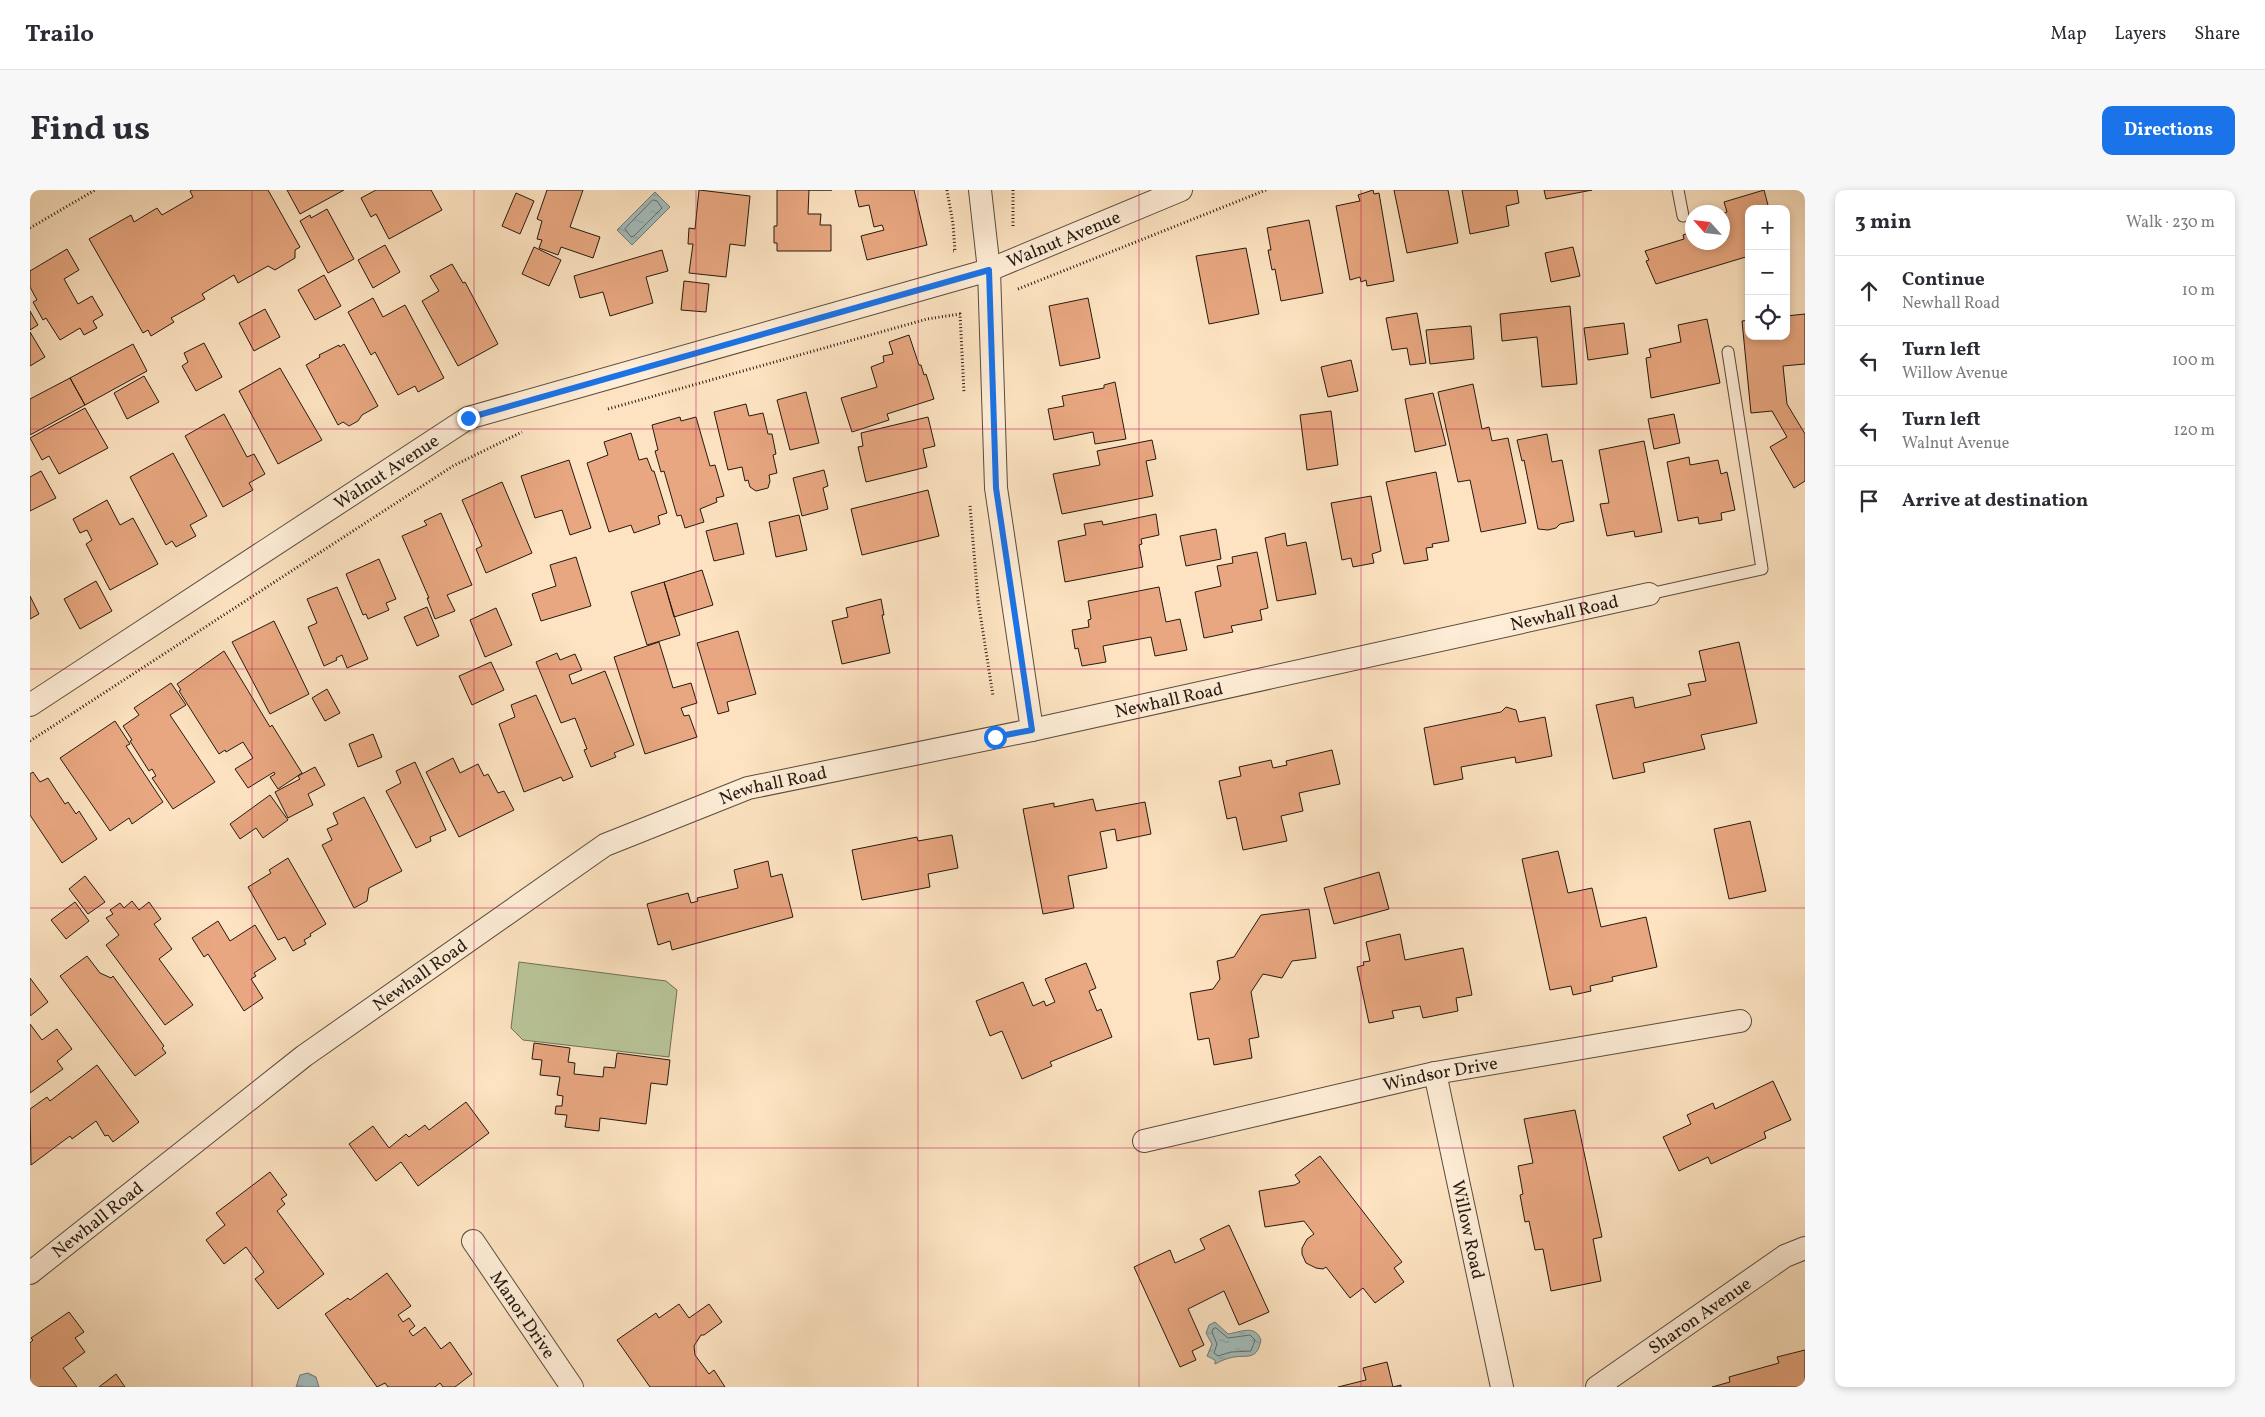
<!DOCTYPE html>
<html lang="en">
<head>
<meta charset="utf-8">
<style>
  :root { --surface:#fff; --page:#f7f7f7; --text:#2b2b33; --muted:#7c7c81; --line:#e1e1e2; --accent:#1a73e8 }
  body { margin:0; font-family:Vollkorn,serif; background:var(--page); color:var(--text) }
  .controls { position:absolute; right:15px; top:15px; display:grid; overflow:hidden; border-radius:10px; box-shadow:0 2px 8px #0003 }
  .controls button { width:45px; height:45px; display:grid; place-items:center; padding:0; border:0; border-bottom:1px solid var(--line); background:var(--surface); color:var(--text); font:25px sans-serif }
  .compass { position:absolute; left:1655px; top:15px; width:45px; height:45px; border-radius:50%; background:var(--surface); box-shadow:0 2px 8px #0003; rotate:297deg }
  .stop { position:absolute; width:15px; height:15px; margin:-11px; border:4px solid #1a73e8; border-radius:50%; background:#fff }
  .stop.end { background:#1a73e8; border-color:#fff; box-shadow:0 1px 5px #0008 }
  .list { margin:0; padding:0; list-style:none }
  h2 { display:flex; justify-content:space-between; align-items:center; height:65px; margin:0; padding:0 20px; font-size:21px }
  h2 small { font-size:16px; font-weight:400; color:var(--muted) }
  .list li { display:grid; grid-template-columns:32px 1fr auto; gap:15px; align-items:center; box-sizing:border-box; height:70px; padding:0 20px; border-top:1px solid var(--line) }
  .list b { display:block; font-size:19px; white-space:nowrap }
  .list p { margin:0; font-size:16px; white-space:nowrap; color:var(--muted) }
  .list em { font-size:16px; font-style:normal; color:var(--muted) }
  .icon { flex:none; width:28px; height:28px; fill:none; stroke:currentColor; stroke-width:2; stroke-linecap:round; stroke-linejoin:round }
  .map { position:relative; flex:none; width:1775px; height:1197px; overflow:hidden; border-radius:10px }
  header { display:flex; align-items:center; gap:30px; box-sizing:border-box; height:70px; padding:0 25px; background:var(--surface); border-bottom:1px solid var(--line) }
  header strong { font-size:24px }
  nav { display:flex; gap:28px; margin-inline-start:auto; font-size:18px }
  .intro { display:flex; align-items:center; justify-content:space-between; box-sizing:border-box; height:120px; padding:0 30px }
  h1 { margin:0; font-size:35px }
  .button { padding:12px 22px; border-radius:10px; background:var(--accent); color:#fff; font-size:18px; font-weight:700 }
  main { display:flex; gap:30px; padding:0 30px }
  aside { flex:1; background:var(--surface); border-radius:10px; box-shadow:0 2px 8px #0003 }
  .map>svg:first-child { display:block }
</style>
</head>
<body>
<header>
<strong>Trailo</strong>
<nav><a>Map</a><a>Layers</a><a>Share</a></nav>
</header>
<div class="intro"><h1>Find us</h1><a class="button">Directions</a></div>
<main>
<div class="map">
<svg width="1775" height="1197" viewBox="0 0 1775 1197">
  <defs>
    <pattern id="water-ripples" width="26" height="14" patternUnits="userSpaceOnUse" patternTransform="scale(1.25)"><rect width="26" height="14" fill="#a3bcbc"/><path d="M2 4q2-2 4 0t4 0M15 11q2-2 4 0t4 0" fill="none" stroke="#8ca1a1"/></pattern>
  </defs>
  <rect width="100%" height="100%" fill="#fde3c1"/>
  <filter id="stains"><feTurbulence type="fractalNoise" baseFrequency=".004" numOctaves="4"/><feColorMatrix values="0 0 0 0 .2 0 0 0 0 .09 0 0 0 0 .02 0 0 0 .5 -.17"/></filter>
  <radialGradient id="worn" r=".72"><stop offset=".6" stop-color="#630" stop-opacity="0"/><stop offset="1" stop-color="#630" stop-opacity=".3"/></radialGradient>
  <path fill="#b9c598" stroke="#6f7054" d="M489 772 636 791 647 800 639 867 493 850 481 838Z"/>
  <path fill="url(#water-ripples)" stroke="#717b78" d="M625 2 640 17 602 55 587 40Z
    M1185 1132 1198 1144C1211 1142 1225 1134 1231 1150 1227 1170 1219 1165 1204 1167 1197 1168 1191 1171 1185 1174V1170L1177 1166 1182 1154 1176 1143 1179 1135Z
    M278 1183 286 1187 289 1197H266L270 1185Z"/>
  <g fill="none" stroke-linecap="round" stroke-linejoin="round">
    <path stroke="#646b66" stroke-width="1" d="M623 10 627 11 632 18 604 46 601 47 595 39Z
      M1186 1138 1198 1148 1220 1145 1225 1150 1221 1161 1201 1162 1188 1166 1184 1163 1187 1154 1182 1142 1183 1139Z"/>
  </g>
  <path fill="#e8a780" stroke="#251a11" d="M162 0H238L270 57 265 60V68L245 80 238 76 208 93 204 85 172 104 175 109 141 128 144 132 121 146 118 140 113 143 59 49 101 25 104 32 127 18 132 25 163 7 160 1Z
    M257 0H314L270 24Z
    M346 0H401L412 20 359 49 346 24 341 27 331 8Z
    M517 0H553L540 37 570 47 563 68 531 57 528 65 509 58 512 50 507 49 512 31 507 29Z
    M669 0 720 6 715 56 700 54 696 87 659 83 663 54H658L659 38 665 39Z
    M747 0H802H779L778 24H791L790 35H801V61H747V53H744V36H747Z
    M825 0H884L897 55 837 70 831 46 854 40 852 35 844 37 839 15 829 17Z
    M1343 0 1344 4 1349 3 1364 91 1337 96 1336 90 1331 92 1330 87 1320 90 1306 16 1330 11 1328 5Z
    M1364 0H1418L1428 53 1377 63Z
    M1432 0H1487L1489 13 1476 16 1479 36 1440 44Z
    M1514 0H1562L1516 9Z
    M1734 0 1739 19H1719V66L1626 94 1616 71 1619 70 1615 61 1654 49 1653 45 1662 42V52H1692V33L1695 32 1692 24 1697 22 1694 12Z
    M486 3 504 11 490 44 472 36Z
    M297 19 324 69 298 83 270 31 280 25 281 28Z
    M1279 30 1293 103 1251 111 1245 79 1242 80 1238 60H1241L1237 38Z
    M355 55 370 82 343 98 328 70Z
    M504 57 531 70 519 96 492 84Z
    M1543 57 1550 86 1521 92 1515 63Z
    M1216 58 1229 124 1179 134 1166 66Z
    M37 59 49 80 34 89 48 114 62 106 73 125 63 131 67 138 54 145 50 138 30 150 16 128 13 130 3 112 7 110 0 97V81Z
    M632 60 638 81 616 87 623 113 580 126 573 102 550 108 544 86Z
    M422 74 433 93 435 92 468 154 428 176 392 111 409 101 400 86Z
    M294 85 311 116 285 130 268 100Z
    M654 91 679 94 676 122 651 120Z
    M343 108 353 127 375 115 414 188 388 202 385 196 368 205 345 162 341 165 318 122Z
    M1058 108 1070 168 1030 176 1019 116Z
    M1540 116 1547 194 1512 197 1507 147 1472 151 1470 124Z
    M235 119 250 147 224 161 209 133Z
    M0 121 8 135 0 140Z
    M1387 123 1396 173 1380 175 1377 158 1362 160 1356 128Z
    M1775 124V174L1753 176 1757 214 1775 244V291L1764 298 1740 257 1757 247 1742 221 1721 223 1712 131 1719 130V146H1756V126Z
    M1677 129 1690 193 1621 208 1616 168 1621 167 1619 159 1651 152 1648 135Z
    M1594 133 1598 164 1558 170 1554 138Z
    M1441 136 1444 169 1400 174 1396 140Z
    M0 142 15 167 0 176Z
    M879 145 889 175H891L894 185 896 184 904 209 857 224 859 230 822 242 811 208 847 197 841 177 854 172 853 166 863 164 859 152Z
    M174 153 192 187 166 201 152 176 158 172 154 163Z
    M103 154 117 181 55 215 40 188Z
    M314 154 348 216 332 225 328 231 319 236 313 232 308 235 276 175 290 167 289 165 309 155 310 157Z
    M1321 170 1328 201 1298 207 1291 177Z
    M250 178 292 250 248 274 209 201Z
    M114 186 129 212 97 229 84 203Z
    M40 188 55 215 0 245V209Z
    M1085 192 1096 249 1065 254 1063 242 1024 250 1018 219 1034 216 1032 206 1074 198V195Z
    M1443 194 1452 239 1459 237 1462 251 1478 248 1496 333 1451 342 1440 290 1428 292 1408 202Z
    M776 202 789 253 760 260 747 210Z
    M1403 203 1416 255 1385 262 1375 209Z
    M716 214 719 226 733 223 738 244H742L746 264 743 265 747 283 739 285 740 291 738 298 726 301 720 297 718 290 715 291 712 277 698 280 684 222Z
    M55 218 78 258 29 284 19 266 12 270 0 248Z
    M1301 221 1308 275 1277 280 1270 225Z
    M194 224 217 267 224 264 235 284 219 293 223 300 193 317 155 246Z
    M1644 224 1650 253 1624 259 1618 229Z
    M650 227 651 231 666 227 680 276 685 275 694 306 686 308 687 312 670 319 674 332 655 338 651 325 647 326 634 281 631 282 625 261 628 260 622 235Z
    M898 227 905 256 893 259 897 277 836 292 828 257 833 256 831 243Z
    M601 243 609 270 617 268 622 281H624L637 323 628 326 630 334 604 343 601 335 579 342 557 273 578 265 574 252Z
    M1517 244 1522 272 1532 270 1544 331 1530 334 1526 338 1518 340 1508 339 1494 270 1492 271 1487 250Z
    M1122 250 1126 269 1116 271 1123 306 1032 324 1023 284 1070 275 1067 261Z
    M1614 251 1632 342 1605 347 1604 341 1577 346 1570 314 1579 313 1569 260Z
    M143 263 177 326 160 335 166 346 146 357 142 351 136 355 100 287Z
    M1659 267 1660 275 1688 270 1691 284 1697 282 1705 320 1691 323 1692 330 1669 334 1668 327 1648 331 1637 272Z
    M539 270 561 338 540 345 532 320 505 328 491 286Z
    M794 280 798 296 793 298 798 319 772 326 763 288Z
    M11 281 26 308 0 321V287Z
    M1406 282 1419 351 1402 354 1403 357 1396 358 1398 370 1374 374 1356 292Z
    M472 292 502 363 456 383 446 359 452 356 432 310Z
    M898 300 909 346 832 365 821 319Z
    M1341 306 1351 361 1342 364 1344 373 1323 377 1321 368 1312 370 1301 313Z
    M77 310 90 335 103 328 128 374 80 400 56 354 62 350 57 340 50 343 43 329Z
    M411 323 442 395 417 405 425 421 405 429 397 408H399L372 346 397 335 394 331Z
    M1126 324 1129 345 1111 349 1112 354 1109 355 1113 377 1035 392 1028 351 1056 345 1054 334 1072 331 1073 335Z
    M769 325 777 360 746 367 739 332Z
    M707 333 714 364 684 371 676 341Z
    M1186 339 1191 369 1156 376 1150 346Z
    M1255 343 1257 356 1276 352 1286 404 1247 411 1235 348Z
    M1227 362 1238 418 1230 420 1232 430 1201 436 1203 442 1174 448 1165 402 1191 396 1187 376 1203 373 1202 367Z
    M546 367 561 416 511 431 502 404 526 396 520 375Z
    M349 369 366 409 356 413 359 420 338 429 336 424 333 425 316 384Z
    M672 380 683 415 644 427 634 392Z
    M66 391 82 421 50 439 34 409Z
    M634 392 650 445 617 455 601 402Z
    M307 397 338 469 317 478 312 465 306 468 307 470 294 476 278 437 287 433 277 409Z
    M1129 397 1136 432 1150 429 1157 460 1125 466 1121 447 1073 456 1076 472 1052 476 1048 458 1045 459 1042 440 1059 437 1058 430 1061 429 1058 411Z
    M0 406 9 424 0 429Z
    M851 409 854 425H852L860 463 812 474 802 431 818 427 816 418Z
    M397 417 409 446 387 456 374 427Z
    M466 418 482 455 455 467 440 430Z
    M244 431 279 504 240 524 202 452Z
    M708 441 726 504 697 512 699 521 688 524 667 453Z
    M629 452 643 498 661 493 667 513 651 518 654 526 659 525 667 547 615 564 584 467Z
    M1709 452 1727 533 1671 545 1675 559 1613 573 1615 582 1583 589 1566 515 1603 507 1605 518 1661 505 1658 494 1676 491 1669 461Z
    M194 461 240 537 242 535 272 583 248 599 240 587 245 584 244 582 218 598 205 579 223 568 213 552 196 562 195 560 189 564 149 501 151 500 147 494Z
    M527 463 530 470 545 464 552 480 539 485 542 494 575 481 604 555 584 563 586 567 561 577 554 560 557 559 545 528 531 533 506 472Z
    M461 472 474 500 442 515 429 486Z
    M141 493 156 515 140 525 185 592 143 619 122 588 126 586 122 579 119 581 100 551 102 550 93 536 109 525 104 518Z
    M297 499 310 523 295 531 282 508Z
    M506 505 543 587 533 591 531 587 494 602 469 534 485 527 481 515Z
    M1476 517 1486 520 1489 532 1515 527 1522 566 1486 573 1485 567 1431 577 1433 589 1404 595 1394 538 1471 522Z
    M85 531 100 554 96 556 133 612 102 634 99 628 80 641 30 568Z
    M343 544 352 567 328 577 319 554Z
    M1302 560 1310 594 1269 603 1273 621 1251 626 1257 651 1213 660 1206 627 1197 629 1189 591 1211 586 1209 577 1241 570 1243 578 1257 575 1256 571Z
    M423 568 430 583 448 574 454 586 458 584 468 603 474 601 484 620 429 647 396 582Z
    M385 572 416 640 400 647 401 651 386 658 356 601 371 593 366 581Z
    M285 577 295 595 278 604 283 615 258 628 245 602 270 589 268 586Z
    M3 582 10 592 18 588 35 614 38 612 46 624 49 621 67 649 32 673 0 625V584Z
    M240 605 258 630 233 648 226 638 210 649 200 634Z
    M334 607 372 681 339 698 337 711 324 718 292 655 302 650 297 639 308 634 303 623Z
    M1063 609 1066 621 1115 612 1121 644 1087 651 1085 639 1070 642 1077 678 1038 686 1044 718 1013 724 993 619 1024 613V617Z
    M1720 631 1736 701 1699 709 1684 639Z
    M922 645 928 678 898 684 900 697 832 710 822 660 887 647 888 651Z
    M1528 661 1538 703 1562 698 1571 737 1616 727 1627 777 1582 787 1583 791 1560 796 1561 801 1543 805 1541 796 1520 800 1492 669Z
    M258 668 296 734 280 744 281 746 274 750 276 754 263 761 255 747 248 750 218 697 241 683 239 680Z
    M738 671 741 687 752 684 763 727 642 760 640 751 628 755 617 714 658 703 661 713 668 711 667 708 708 698 704 680Z
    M1349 682 1359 719 1304 734 1294 698Z
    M55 686 75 712 58 724 39 699Z
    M102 711 109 720 119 712 131 729 124 734 142 759 129 769 163 815 135 835 76 755 89 745 76 728 83 724 80 720 90 713 94 718Z
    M45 712 59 731 36 749 21 730Z
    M1279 719 1286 768 1262 771 1252 788 1233 784 1221 802 1229 847 1219 849 1222 868 1184 875 1179 848 1168 850 1160 803 1183 799 1190 789 1187 771 1204 767 1231 725Z
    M188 731 200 751 225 735 246 769 224 783 226 786 221 789 233 808 214 821 178 764 174 767 162 748Z
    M1370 744 1375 770 1433 758 1442 805 1426 808 1428 821 1393 828 1390 816 1362 821 1364 828 1339 833 1327 777 1334 775 1333 772 1340 771 1336 752Z
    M57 766 70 783 81 788 83 786 134 856 132 858 136 863 105 886 30 786Z
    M1056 773 1066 798 1059 801 1067 821 1071 819 1082 847 1020 872 1022 876 992 889 972 841 960 846 946 811 993 792 1003 816 1014 811 1016 816 1025 812 1015 789Z
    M0 788 18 812 0 826Z
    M0 834 12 850 27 839 42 859 27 871 33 879 0 903Z
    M504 853 540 858 538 872 545 873 544 884 573 887 574 877 585 878 587 863 640 870 637 895 621 893 616 934 570 928 569 941 535 937 537 925 525 924 526 916H532L533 906 527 905 530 887 510 885 512 870 502 869Z
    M67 875 109 932 83 952 78 945 75 946 66 931 42 949 40 946 1 975 0 919 17 907 20 911Z
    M1743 891 1761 930 1734 942 1736 948 1681 974 1678 967 1649 981 1633 947 1661 934 1657 925 1683 913 1685 919Z
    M436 912 459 943 388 996 371 972 346 991 319 954 343 936 359 958 376 944 379 947 395 935 399 940Z
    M1545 920 1572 1047 1563 1049 1571 1091 1521 1101 1513 1059 1505 1060 1499 1031 1495 1032 1490 1005 1493 1004 1488 976 1503 973 1494 929Z
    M1290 966 1372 1072 1364 1078 1374 1092 1345 1113 1333 1098 1320 1108 1296 1077 1293 1079 1286 1078 1276 1073 1272 1064V1058L1277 1049 1284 1044 1274 1031 1235 1037 1229 1001 1265 995 1270 992 1265 985Z
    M240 982 257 1005 251 1009 255 1014 247 1021 294 1084 248 1119 225 1089 234 1082 216 1057 194 1074 176 1050 195 1035 186 1023Z
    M1199 1035 1239 1122 1209 1135 1194 1101 1158 1119 1174 1155 1162 1161 1166 1170 1150 1177 1104 1077 1140 1060 1145 1073 1175 1059 1170 1049Z
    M357 1083 381 1116 368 1125 373 1132 379 1128 385 1136 379 1141 383 1146 395 1137 411 1159 420 1152 442 1184 425 1197H413L410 1193 405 1197H358L355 1193 347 1197 295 1124 318 1108 320 1110Z
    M649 1114 659 1128 679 1114 692 1132 674 1145H671L664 1156 665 1165 679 1184 684 1180 695 1197H620L587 1150 626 1123 629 1128Z
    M39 1122 54 1142 45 1148 55 1162 33 1178 47 1197H0V1153L3 1150 1 1148Z
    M1775 1160V1197H1682L1700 1192 1699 1187 1749 1173 1747 1167Z
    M1357 1172 1363 1197 1371 1195V1197H1308L1336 1190 1333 1178Z
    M86 1184 95 1197H69Z"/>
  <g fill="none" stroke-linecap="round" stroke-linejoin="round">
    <defs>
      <path id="lane" d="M1648 0 1653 26
        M1619 404 1732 379 1698 162"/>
      <g id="street">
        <path d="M950 0 959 80 966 298 1002 540"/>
        <path id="s1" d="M0 515 438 228 959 80 1151 0"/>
        <path id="s2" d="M1405 883 1472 1197"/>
        <path id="s3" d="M1114 951 1405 883 1710 831"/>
        <path id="s4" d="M443 1051 542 1197"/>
        <path id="s5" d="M0 1083 274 866 575 655 718 598 1002 540 1619 404"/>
        <path id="s6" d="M1567 1197 1755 1066 1775 1058"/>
      </g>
    </defs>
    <use href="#lane" stroke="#5b4c3d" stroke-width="13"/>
    <use href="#street" stroke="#5b4c3d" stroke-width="24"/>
    <path stroke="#251a11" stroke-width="3" stroke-dasharray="1 2.5" stroke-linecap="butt" d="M917 0 923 34 925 61H923
      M983 0V37
      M0 38 65 0
      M988 99 1236 0
      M578 219 897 129 930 124 934 203
      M940 316 948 410 963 506
      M0 551 423 276 492 242"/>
    <use href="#lane" stroke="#feedd7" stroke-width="11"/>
    <use href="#street" stroke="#feedd7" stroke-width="22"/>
  </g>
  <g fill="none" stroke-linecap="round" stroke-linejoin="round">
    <path stroke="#1a73e8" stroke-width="6" d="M438 228 959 80 966 298 1002 540 965 547"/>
  </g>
  <path fill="none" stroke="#c2185b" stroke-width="1" stroke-opacity="0.55" d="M222 0V1197M444 0V1197M666 0V1197M888 0V1197M1109 0V1197M1331 0V1197M1553 0V1197M0 239H1775M0 479H1775M0 718H1775M0 958H1775"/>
  <g text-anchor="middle" stroke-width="4.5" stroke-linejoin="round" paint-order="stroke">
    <g font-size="18" fill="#251a11" stroke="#feedd7">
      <text dy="6" stroke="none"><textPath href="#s1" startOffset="1146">Walnut Avenue</textPath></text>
      <text dy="6" stroke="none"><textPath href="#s1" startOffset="426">Walnut Avenue</textPath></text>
      <text dy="6" stroke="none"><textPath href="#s5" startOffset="1706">Newhall Road</textPath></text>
      <text dy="6" stroke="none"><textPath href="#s5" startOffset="1301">Newhall Road</textPath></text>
      <text dy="6" stroke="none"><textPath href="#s5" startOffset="896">Newhall Road</textPath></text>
      <text dy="6" stroke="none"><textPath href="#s5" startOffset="491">Newhall Road</textPath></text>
      <text dy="6" stroke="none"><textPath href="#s3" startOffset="304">Windsor Drive</textPath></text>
      <text dy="6" stroke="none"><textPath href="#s5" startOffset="86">Newhall Road</textPath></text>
      <text dy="6" stroke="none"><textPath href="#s2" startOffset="160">Willow Road</textPath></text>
      <text dy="6" stroke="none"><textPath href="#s4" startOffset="89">Manor Drive</textPath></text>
      <text dy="6" stroke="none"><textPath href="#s6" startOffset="125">Sharon Avenue</textPath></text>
    </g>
  </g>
  <rect width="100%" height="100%" filter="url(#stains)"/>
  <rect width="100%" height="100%" fill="url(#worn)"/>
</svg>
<div class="controls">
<button>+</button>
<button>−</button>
<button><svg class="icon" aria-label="locate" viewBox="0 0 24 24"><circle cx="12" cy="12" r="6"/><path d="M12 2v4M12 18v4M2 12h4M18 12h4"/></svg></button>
</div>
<svg class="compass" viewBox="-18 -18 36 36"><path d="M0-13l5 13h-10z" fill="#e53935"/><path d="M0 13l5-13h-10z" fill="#7c7c81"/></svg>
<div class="stop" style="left:965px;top:547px"></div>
<div class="stop end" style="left:438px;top:228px"></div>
</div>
<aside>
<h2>3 min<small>Walk · 230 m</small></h2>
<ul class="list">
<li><svg class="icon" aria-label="ahead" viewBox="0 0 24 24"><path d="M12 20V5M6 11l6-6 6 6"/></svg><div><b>Continue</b><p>Newhall Road</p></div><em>10 m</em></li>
<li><svg class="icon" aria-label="left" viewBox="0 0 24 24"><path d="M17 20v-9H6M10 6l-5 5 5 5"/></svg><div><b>Turn left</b><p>Willow Avenue</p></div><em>100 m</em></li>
<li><svg class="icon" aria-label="left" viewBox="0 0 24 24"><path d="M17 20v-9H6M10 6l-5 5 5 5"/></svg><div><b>Turn left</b><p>Walnut Avenue</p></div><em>120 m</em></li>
<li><svg class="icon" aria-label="arrive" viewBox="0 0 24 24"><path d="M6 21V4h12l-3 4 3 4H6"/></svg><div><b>Arrive at destination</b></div></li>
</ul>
</aside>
</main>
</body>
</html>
